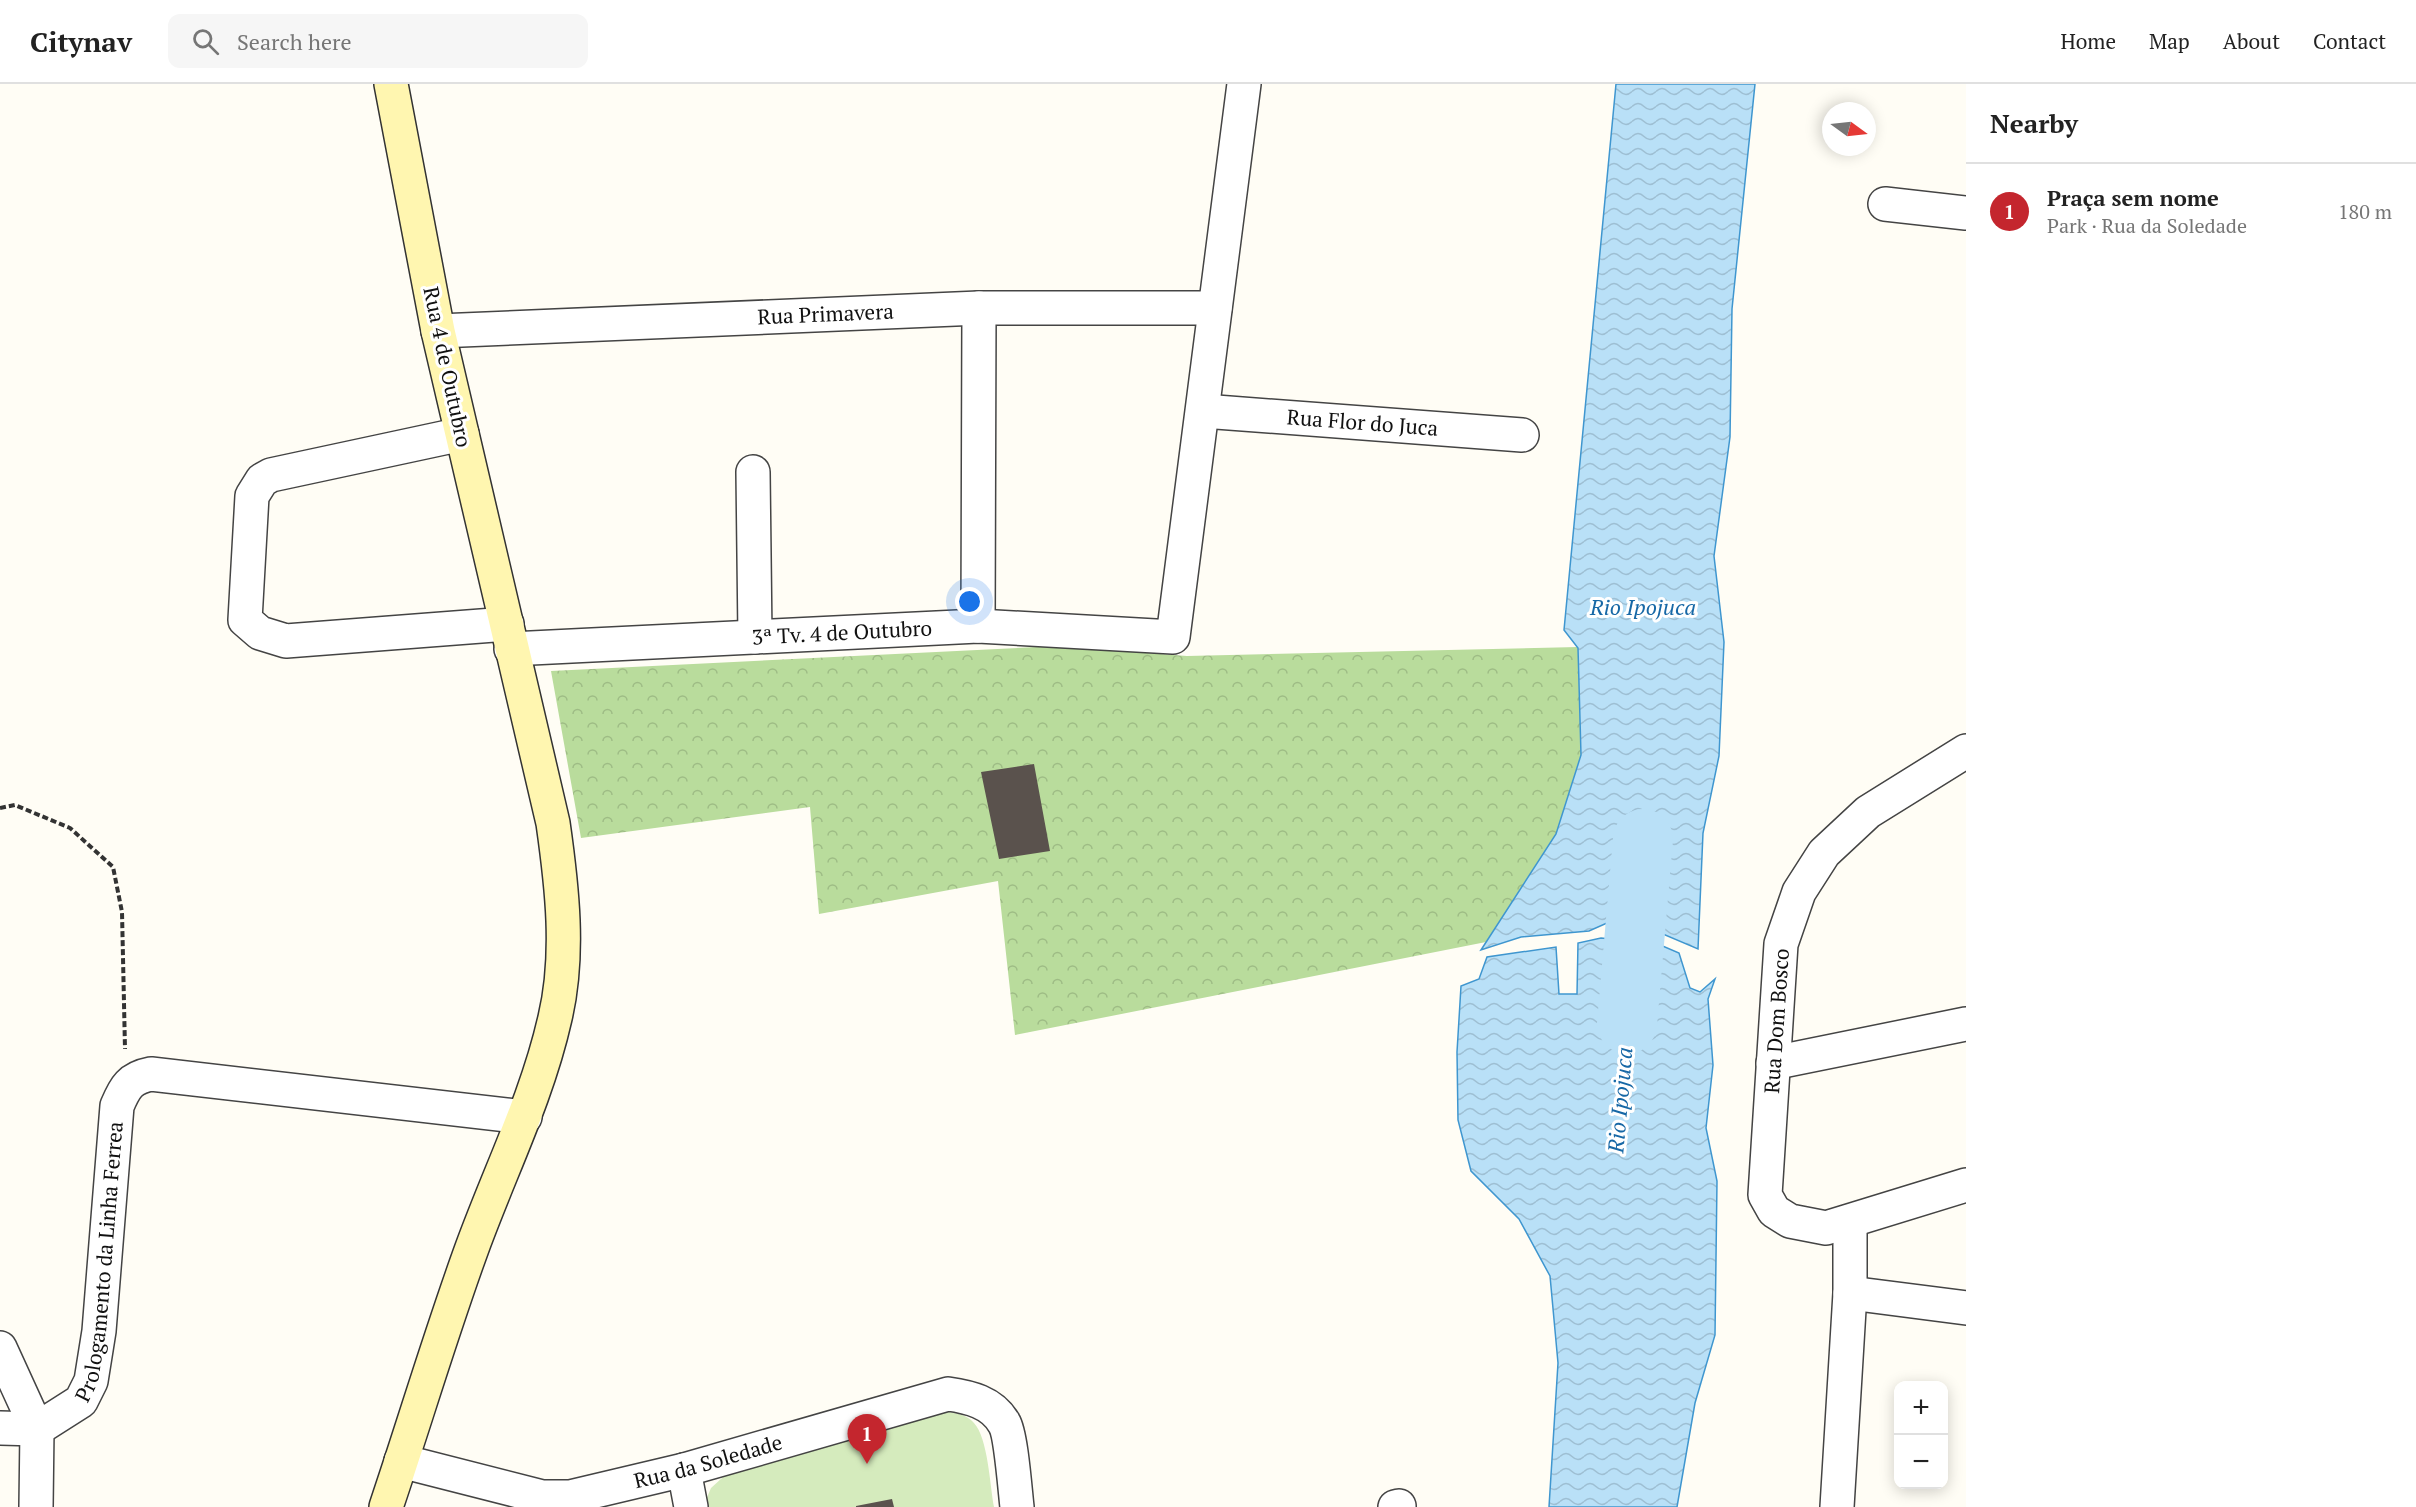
<!DOCTYPE html>
<html lang="en">
<head>
<meta charset="utf-8">
<style>
  :root { --surface:#fff; --page:#f6f6f6; --text:#222; --muted:#767676; --line:#e0e0e0; --accent:#c4262e }
  body { margin:0; font-family:"PT Serif",serif; background:var(--page); color:var(--text) }
  .controls { position:absolute; right:18px; bottom:18px; display:grid; overflow:hidden; border-radius:12px; box-shadow:0 3px 15px #0003 }
  .controls button { width:54px; height:54px; display:grid; place-items:center; padding:0; border:0; border-bottom:2px solid var(--line); background:var(--surface); color:var(--text); font:30px sans-serif }
  .compass { position:absolute; left:1822px; top:18px; width:54px; height:54px; border-radius:50%; background:var(--surface); box-shadow:0 3px 15px #0003; rotate:105deg }
  .you { position:absolute; left:970px; top:518px; width:21px; height:21px; margin:-15px; border:4px solid #fff; border-radius:50%; background:#1a73e8; box-shadow:0 0 0 9px #1a73e833 }
  .badge { display:grid; place-items:center; width:39px; height:39px; border-radius:50%; background:var(--accent); color:#fff; font-size:20px; font-weight:700 }
  .pin { position:absolute; translate:-50% -50px; filter:drop-shadow(0 2px 3px #0008) }
  .pin::after { content:''; position:absolute; top:32px; width:21px; height:18px; background:inherit; clip-path:polygon(0 0,100% 0,50% 100%) }
  .list { margin:0; padding:0; list-style:none }
  h2 { display:flex; justify-content:space-between; align-items:center; height:78px; margin:0; padding:0 24px; font-size:26px }
  h2 small { font-size:20px; font-weight:400; color:var(--muted) }
  .list li { display:grid; grid-template-columns:39px 1fr auto; gap:18px; align-items:center; box-sizing:border-box; height:96px; padding:0 24px; border-top:2px solid var(--line) }
  .list b { display:block; font-size:22px; white-space:nowrap }
  .list p { margin:0; font-size:20px; white-space:nowrap; color:var(--muted) }
  .list em { font-size:20px; font-style:normal; color:var(--muted) }
  .icon { flex:none; width:33px; height:33px; fill:none; stroke:currentColor; stroke-width:2; stroke-linecap:round; stroke-linejoin:round }
  .map { position:relative; flex:none; width:1966px; height:1423px; overflow:hidden }
  header { display:flex; align-items:center; gap:36px; box-sizing:border-box; height:84px; padding:0 30px; background:var(--surface); border-bottom:2px solid var(--line) }
  header strong { font-size:28px }
  nav { display:flex; gap:33px; margin-inline-start:auto; font-size:21px }
  .search { width:420px; height:54px; background:var(--page); display:flex; align-items:center; gap:15px; box-sizing:border-box; padding:0 21px; border-radius:12px; color:var(--muted); font-size:22px }
  main { display:flex }
  aside { flex:1; background:var(--surface) }
  .map>svg:first-child { display:block }
</style>
</head>
<body>
<header>
<strong>Citynav</strong>
<div class="search"><svg class="icon" aria-label="search" viewBox="0 0 24 24"><circle cx="10" cy="10" r="6"/><path d="M15 15l6 6"/></svg>Search here</div>
<nav><a>Home</a><a>Map</a><a>About</a><a>Contact</a></nav>
</header>
<main>
<div class="map">
<svg width="1966" height="1423" viewBox="0 0 1966 1423">
  <defs>
    <pattern id="forest-crowns" width="20" height="18" patternUnits="userSpaceOnUse" patternTransform="scale(1.5)"><rect width="20" height="18" fill="#b9dc9c"/><path d="M2 6a3 3 0 1 1 6 0M12 15a3 3 0 1 1 6 0" fill="none" stroke="#9ebc85"/></pattern>
    <pattern id="water-waves" width="16" height="10" patternUnits="userSpaceOnUse" patternTransform="scale(1.5)"><rect width="16" height="10" fill="#b9e0f7"/><path d="M0 5q4-4 8 0t8 0" fill="none" stroke="#9ebfd3"/></pattern>
  </defs>
  <rect width="100%" height="100%" fill="#fffdf5"/>
  <path fill="url(#forest-crowns)" d="M1056 562 1187 572 1578 563 1581 671 1556 750 1486 858 1015 951 998 797 819 830 810 723 581 754 551 587Z"/>
  <path fill="#d5ebbd" d="M949 1328C959 1330 967 1331 974 1339 988 1354 990 1402 994 1423H703L711 1404 733 1384 920 1332Z"/>
  <path fill="url(#water-waves)" stroke="#3f96cf" stroke-width="1.5" d="M1616 0H1755L1732 225 1730 353 1714 472 1724 558 1719 672 1703 749 1698 865 1637 839 1624 836 1607 839 1589 847 1521 853 1481 866 1556 750 1581 671 1578 564 1564 546Z
    M1601 854 1658 860 1679 869 1690 904 1700 908 1715 895 1708 915 1713 981 1706 1044 1717 1097 1715 1251 1695 1319 1677 1423H1549L1558 1279 1550 1192 1519 1135 1471 1087 1458 1036 1457 968 1461 902 1479 895 1487 873 1556 863 1559 910H1577L1578 859Z"/>
  <g fill="none" stroke-linecap="round" stroke-linejoin="round">
    <path stroke="#b9e0f7" stroke-width="60" d="M1627 940 1643 755"/>
  </g>
  <path fill="#5a524d" d="M1034 680 1050 767 999 775 981 688Z
    M892 1415 894 1423H856V1422Z"/>
  <g fill="none" stroke-linecap="round" stroke-linejoin="round">
    <defs>
      <g id="minor">
        <path d="M1885 120 1966 129"/>
        <path id="s1" d="M438 247 979 224H1215"/>
        <path id="s2" d="M1203 327 1522 351"/>
        <path d="M462 350 271 391 262 396 252 412 245 536 260 549 286 557 507 540"/>
        <path d="M753 388 755 553"/>
        <path d="M978 542 979 224"/>
        <path d="M511 565 978 542 1173 553 1244 0"/>
        <path d="M1966 667 1868 728 1824 769 1799 808 1781 860 1765 1111 1774 1127 1790 1137 1826 1144 1966 1101"/>
        <path d="M1773 979 1966 940"/>
        <path d="M1850 1209 1966 1224"/>
        <path id="s3" d="M0 1344 37 1345 81 1317 91 1297 99 1247 117 1022C125 1003 130 994 151 990L525 1033"/>
        <path id="s4" d="M401 1377 542 1413H570L684 1386 948 1310C969 1313 992 1318 1004 1339 1011 1350 1015 1406 1017 1423"/>
        <path d="M684 1386 691 1423"/>
        <path d="M1395 1423 1399 1422"/>
        <path d="M1837 1423 1850 1209V1138"/>
      </g>
      <path id="tertiary" d="M0 1264 37 1345 36 1423"/>
      <path id="secondary" d="M386 1423C415 1337 441 1249 472 1164 500 1087 537 1014 555 934 570 871 562 802 553 739L438 247 391 0"/>
    </defs>
    <use href="#minor" stroke="#444" stroke-width="36"/>
    <use href="#tertiary" stroke="#444" stroke-width="36"/>
    <use href="#secondary" stroke="#333" stroke-width="36"/>
    <path stroke="#333" stroke-width="4" stroke-dasharray="6 3" stroke-linecap="butt" d="M0 724 15 721 70 744 113 783 122 828 125 965"/>
    <use href="#minor" stroke="#fff" stroke-width="33"/>
    <use href="#tertiary" stroke="#fff" stroke-width="33"/>
    <use href="#secondary" stroke="#fff6b0" stroke-width="33"/>
  </g>
  <g text-anchor="middle" stroke-width="6" stroke-linejoin="round" paint-order="stroke">
    <g font-size="21" fill="#111" stroke="#fff">
      <text dy="7" stroke="none"><textPath href="#s1" startOffset="388">Rua Primavera</textPath></text>
      <text transform="translate(447 283) rotate(78)" y="7">Rua 4 de Outubro</text>
      <text dy="7" stroke="none"><textPath href="#s2" startOffset="160">Rua Flor do Juca</textPath></text>
      <text transform="translate(842 549) rotate(-3)" y="7">3ª Tv. 4 de Outubro</text>
      <text transform="translate(1777 937) rotate(-86)" y="7">Rua Dom Bosco</text>
      <text dy="7" stroke="none"><textPath href="#s3" startOffset="231">Prologamento da Linha Ferrea</textPath></text>
      <text dy="7" stroke="none"><textPath href="#s4" startOffset="316">Rua da Soledade</textPath></text>
    </g>
    <g font-size="22" font-style="italic" fill="#1768a6" stroke="#fff">
      <text x="1643" y="531">Rio Ipojuca</text>
      <text transform="translate(1620 1016) rotate(-85)" y="8">Rio Ipojuca</text>
    </g>
  </g>
</svg>
<div class="controls">
<button>+</button>
<button>−</button>
</div>
<svg class="compass" viewBox="-18 -18 36 36"><path d="M0-13l5 13h-10z" fill="#e53935"/><path d="M0 13l5-13h-10z" fill="#767676"/></svg>
<div class="you"></div>
<div class="pin badge" style="left:867px;top:1380px">1</div>
</div>
<aside>
<h2>Nearby<small></small></h2>
<ul class="list">
<li><span class="badge">1</span><div><b>Praça sem nome</b><p>Park · Rua da Soledade</p></div><em>180 m</em></li>
</ul>
</aside>
</main>
</body>
</html>
